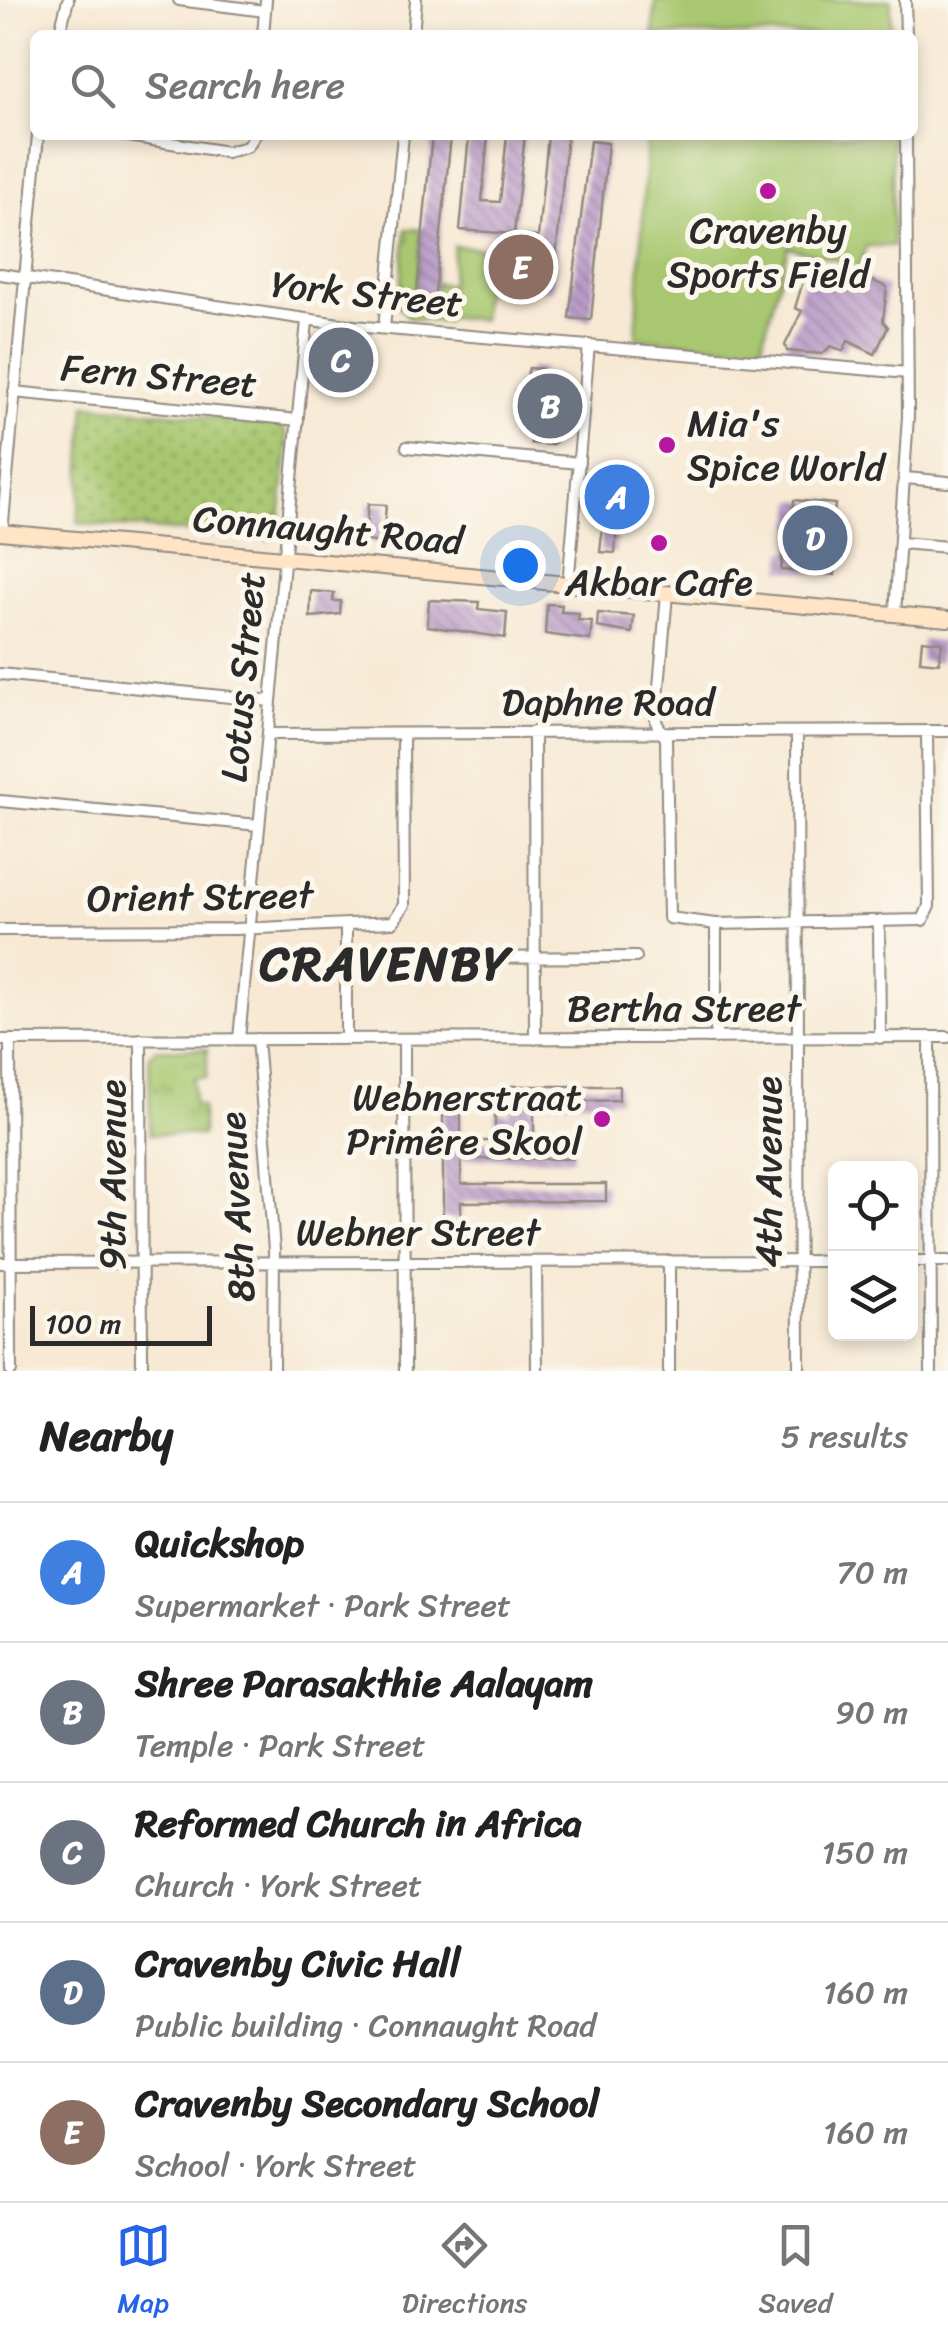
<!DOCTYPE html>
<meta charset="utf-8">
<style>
body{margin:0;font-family:Sriracha,sans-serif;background:#f6f6f6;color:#222}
.controls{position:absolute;right:30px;bottom:30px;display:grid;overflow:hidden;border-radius:15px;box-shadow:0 5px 15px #0003}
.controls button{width:90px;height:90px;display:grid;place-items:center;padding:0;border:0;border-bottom:2px solid #e0e0e0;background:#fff;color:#222;font:50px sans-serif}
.scale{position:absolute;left:30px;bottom:25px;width:182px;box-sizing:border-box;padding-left:10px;border:5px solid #2b2b2b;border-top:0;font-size:28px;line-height:35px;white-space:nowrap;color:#2b2b2b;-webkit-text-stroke:8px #fbf7ec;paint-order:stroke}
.you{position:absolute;left:520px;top:565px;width:35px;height:35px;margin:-25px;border:8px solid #fff;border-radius:50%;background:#1a73e8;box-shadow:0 0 0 15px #1a73e833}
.badge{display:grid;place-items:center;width:65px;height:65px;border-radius:50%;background:#2563eb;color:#fff;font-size:32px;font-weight:700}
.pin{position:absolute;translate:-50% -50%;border:5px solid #fff;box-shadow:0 2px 10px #0006}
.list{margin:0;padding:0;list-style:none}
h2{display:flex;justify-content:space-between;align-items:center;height:130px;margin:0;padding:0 40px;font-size:42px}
h2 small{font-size:32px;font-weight:400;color:#767676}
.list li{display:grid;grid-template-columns:65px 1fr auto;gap:30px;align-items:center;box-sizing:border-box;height:140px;padding:0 40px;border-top:2px solid #e0e0e0}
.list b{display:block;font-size:38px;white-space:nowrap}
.list p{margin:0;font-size:32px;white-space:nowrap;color:#767676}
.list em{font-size:32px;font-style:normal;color:#767676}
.icon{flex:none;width:55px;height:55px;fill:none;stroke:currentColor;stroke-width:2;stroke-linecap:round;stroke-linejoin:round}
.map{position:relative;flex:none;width:948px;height:1371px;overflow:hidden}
.search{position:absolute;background:#fff;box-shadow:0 5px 15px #0003;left:30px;right:30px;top:30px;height:110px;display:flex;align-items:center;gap:25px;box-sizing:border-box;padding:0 35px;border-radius:15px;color:#767676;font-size:38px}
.sheet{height:830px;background:#fff}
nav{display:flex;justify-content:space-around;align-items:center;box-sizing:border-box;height:140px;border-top:2px solid #e0e0e0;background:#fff;font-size:28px;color:#767676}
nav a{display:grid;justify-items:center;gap:5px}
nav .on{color:#2563eb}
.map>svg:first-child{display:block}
.grass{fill:url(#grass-dots);stroke:#6a794d;stroke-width:2.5}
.park{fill:url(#park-tufts);stroke:#6a794d;stroke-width:2.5}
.pitch{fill:#a8c76f;stroke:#6a794d;stroke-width:2.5}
.building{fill:url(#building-back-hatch)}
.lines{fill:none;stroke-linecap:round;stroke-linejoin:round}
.street-casing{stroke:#918a80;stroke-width:14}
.secondary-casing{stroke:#918a80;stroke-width:18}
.street{stroke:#fff;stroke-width:10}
.secondary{stroke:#ffe4c6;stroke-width:14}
.poi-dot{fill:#b5179e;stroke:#fbf7ec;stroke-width:4}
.labels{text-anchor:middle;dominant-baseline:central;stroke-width:10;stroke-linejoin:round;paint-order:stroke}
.poi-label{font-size:38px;fill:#2b2b2b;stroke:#fbf7ec}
.street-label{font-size:38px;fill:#2b2b2b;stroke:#fbf7ec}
.district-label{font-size:48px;font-weight:bold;letter-spacing:2.5px;fill:#2b2b2b;stroke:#fbf7ec}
</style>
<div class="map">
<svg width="948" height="1371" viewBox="0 0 948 1371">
<defs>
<pattern id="grass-dots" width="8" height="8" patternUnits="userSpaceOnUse" patternTransform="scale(2.5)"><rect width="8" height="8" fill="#a8c76f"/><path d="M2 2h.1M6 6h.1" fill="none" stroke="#89a25b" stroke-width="1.8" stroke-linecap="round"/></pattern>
<pattern id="park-tufts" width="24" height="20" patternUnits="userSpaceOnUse" patternTransform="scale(2.5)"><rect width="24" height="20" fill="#a8c76f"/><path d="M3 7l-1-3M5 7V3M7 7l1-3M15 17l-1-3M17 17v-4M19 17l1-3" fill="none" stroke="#89a25b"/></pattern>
<pattern id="building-back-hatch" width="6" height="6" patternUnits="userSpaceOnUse" patternTransform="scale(2.5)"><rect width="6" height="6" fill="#bb9cc9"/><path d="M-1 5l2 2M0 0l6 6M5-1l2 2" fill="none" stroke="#987fa3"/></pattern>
</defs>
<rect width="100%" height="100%" fill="#fbf7ec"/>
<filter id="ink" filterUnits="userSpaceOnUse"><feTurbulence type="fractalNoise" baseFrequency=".01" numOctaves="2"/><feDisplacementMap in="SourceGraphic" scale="20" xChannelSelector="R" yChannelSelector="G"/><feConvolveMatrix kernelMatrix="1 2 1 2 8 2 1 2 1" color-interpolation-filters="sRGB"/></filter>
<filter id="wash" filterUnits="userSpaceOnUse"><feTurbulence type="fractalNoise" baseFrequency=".0048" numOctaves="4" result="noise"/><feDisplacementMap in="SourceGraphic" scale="40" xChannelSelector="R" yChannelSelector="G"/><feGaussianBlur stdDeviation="2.25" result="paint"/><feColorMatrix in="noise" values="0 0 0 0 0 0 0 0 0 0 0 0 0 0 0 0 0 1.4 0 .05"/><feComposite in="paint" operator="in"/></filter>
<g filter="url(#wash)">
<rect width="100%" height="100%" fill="#f7e9d4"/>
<!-- grass -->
<path class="grass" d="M86 405 274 423 285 431 288 446 279 527 273 539 78 523Z"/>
<!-- park -->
<path class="park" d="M406 229 422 230 416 301 434 303 436 283 450 285 446 322 409 318 399 306Z
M156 1049H207V1077L193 1078 194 1105 202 1106V1135L150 1134 149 1055Z"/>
<!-- pitch -->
<path class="pitch" d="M655 0H891V35H653Z
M647 135H892L893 246H866L860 266 788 247 761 349 636 338Z
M454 246 488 249 481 320 447 317Z"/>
<g id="blocks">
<!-- building -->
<path class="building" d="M432 135H451L434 303 416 301Z
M469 135H488L482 201 500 202 507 135H525L514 234 460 230Z
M548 135H567L553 290 513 286 518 235 538 237Z
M590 141 608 143 591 320 569 318Z
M809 262 852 283 854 277 862 281 864 277 887 287 883 321 888 327 875 354 848 341 843 351 831 346 822 354 787 351 785 345 802 311 795 308Z
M328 348 355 350 352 387H346L345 391 325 385Z
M529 368 542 369 545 386 557 391 555 404 564 405 561 437 552 445 531 443 535 402 514 400 515 391 523 392Z
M596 480 641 483 639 516 618 514 615 553 600 552 604 513 593 512Z
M794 500 835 504 834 514 840 521 835 575 781 570 783 551H790Z
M368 504 386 505 384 529 388 530 383 543 365 541Z
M311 591 334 593 333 601H341L340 614 310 617Z
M429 600 479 602 478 609 507 612 505 638 427 626Z
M547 604 562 605 561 612 579 613 578 620 592 621 590 640 545 634Z
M598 613 634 616 632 633 597 627Z
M922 640 942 642 939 663 920 661Z
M511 1086H619V1100L534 1103V1141H573V1159H461V1184H606V1201L461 1202V1219H443V1106H461V1141H495V1113H511Z"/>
</g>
</g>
<g filter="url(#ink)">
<use href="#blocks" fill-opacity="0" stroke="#918a80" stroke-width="2.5"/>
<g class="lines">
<!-- street casing -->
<g class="street-casing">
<path id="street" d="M179 0 265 11
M905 0 906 35
M59 35 68 0
M263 35 266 0
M413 35 416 0
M122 135 227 152 247 147 255 135
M0 274 353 326 908 373
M384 328 403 135
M14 392 298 420
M407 447 579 463
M906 478 948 482
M2 533 38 135
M901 543 948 547
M568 585 589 345
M667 594 656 722 666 739 669 918 716 924 923 920 929 906 927 731
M895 614 908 416 906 135
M0 674 271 701
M534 732 535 1039
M797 732 799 1371
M268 734 948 731
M0 801 259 825
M879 922 880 1038
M716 924V1038
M346 925V1039
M0 930 235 929 393 922 404 905 403 734
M436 958 636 957
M930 1037 931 1371
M141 1039 142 1371
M239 1039 307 321
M257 1039 274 1250 273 1371
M404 1039 405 1371
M0 1040 948 1037
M10 1040 11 1371
M910 1261H948
M536 1262 537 1371
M0 1263 836 1261
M669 1371V1261"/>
</g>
<!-- secondary casing -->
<g class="secondary-casing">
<path id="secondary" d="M0 532 948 619"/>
</g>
<!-- street -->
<use href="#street" class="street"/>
<!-- secondary -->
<use href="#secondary" class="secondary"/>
</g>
</g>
<!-- markers -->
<g class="poi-dot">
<circle cx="768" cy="191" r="10"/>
<circle cx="667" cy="445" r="10"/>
<circle cx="659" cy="543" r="10"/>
<circle cx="602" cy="1119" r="10"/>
</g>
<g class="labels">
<!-- poi labels -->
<g class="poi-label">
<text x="768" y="230">Cravenby<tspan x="768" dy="44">Sports Field</tspan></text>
<text x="687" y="423" text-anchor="start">Mia's<tspan x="687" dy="44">Spice World</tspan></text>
<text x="659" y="582">Akbar Cafe</text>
<text x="582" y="1097" text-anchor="end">Webnerstraat<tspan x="582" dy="44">Primêre Skool</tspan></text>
</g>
<!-- street labels -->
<g class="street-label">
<text transform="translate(367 294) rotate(6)">York Street</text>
<text transform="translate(159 376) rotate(5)">Fern Street</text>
<text transform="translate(328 530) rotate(5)">Connaught Road</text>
<text transform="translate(243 677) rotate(-85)">Lotus Street</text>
<text x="608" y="702">Daphne Road</text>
<text transform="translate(200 897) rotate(-1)">Orient Street</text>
<text x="684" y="1008">Bertha Street</text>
<text transform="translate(768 1172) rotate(-90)">4th Avenue</text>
<text transform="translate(112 1175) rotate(-90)">9th Avenue</text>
<text transform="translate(237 1207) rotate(-93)">8th Avenue</text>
<text x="418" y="1232">Webner Street</text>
</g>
<!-- district labels -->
<g class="district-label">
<text x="386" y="963">CRAVENBY</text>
</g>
</g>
</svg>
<div class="controls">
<button><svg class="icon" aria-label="locate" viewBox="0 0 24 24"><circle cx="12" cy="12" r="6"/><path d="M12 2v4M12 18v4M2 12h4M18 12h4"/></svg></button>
<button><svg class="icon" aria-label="layers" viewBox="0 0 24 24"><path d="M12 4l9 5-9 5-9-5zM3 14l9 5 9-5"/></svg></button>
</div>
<div class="scale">100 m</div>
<div class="you"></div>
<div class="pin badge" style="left:617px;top:497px;background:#3f7fe0">A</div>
<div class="pin badge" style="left:550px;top:406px;background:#6b7280">B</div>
<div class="pin badge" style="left:341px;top:360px;background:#6b7280">C</div>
<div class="pin badge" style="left:815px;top:538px;background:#5c6f8a">D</div>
<div class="pin badge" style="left:521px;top:267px;background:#8d6e63">E</div>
<div class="search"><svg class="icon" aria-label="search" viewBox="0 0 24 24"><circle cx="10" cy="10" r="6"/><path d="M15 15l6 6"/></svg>Search here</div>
</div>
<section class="sheet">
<h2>Nearby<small>5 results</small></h2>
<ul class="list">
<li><span class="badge" style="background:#3f7fe0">A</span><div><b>Quickshop</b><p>Supermarket · Park Street</p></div><em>70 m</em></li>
<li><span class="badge" style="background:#6b7280">B</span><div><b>Shree Parasakthie Aalayam</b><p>Temple · Park Street</p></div><em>90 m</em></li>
<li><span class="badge" style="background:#6b7280">C</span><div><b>Reformed Church in Africa</b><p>Church · York Street</p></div><em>150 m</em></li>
<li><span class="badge" style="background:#5c6f8a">D</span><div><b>Cravenby Civic Hall</b><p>Public building · Connaught Road</p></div><em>160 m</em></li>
<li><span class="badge" style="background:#8d6e63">E</span><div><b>Cravenby Secondary School</b><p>School · York Street</p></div><em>160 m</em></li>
</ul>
</section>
<nav>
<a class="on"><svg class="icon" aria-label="map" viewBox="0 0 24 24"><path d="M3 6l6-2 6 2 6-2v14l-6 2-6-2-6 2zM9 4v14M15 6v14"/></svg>Map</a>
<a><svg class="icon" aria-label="directions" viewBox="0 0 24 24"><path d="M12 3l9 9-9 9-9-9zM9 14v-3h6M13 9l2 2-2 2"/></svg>Directions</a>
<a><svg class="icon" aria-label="saved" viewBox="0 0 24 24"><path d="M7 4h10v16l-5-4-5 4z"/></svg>Saved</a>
</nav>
